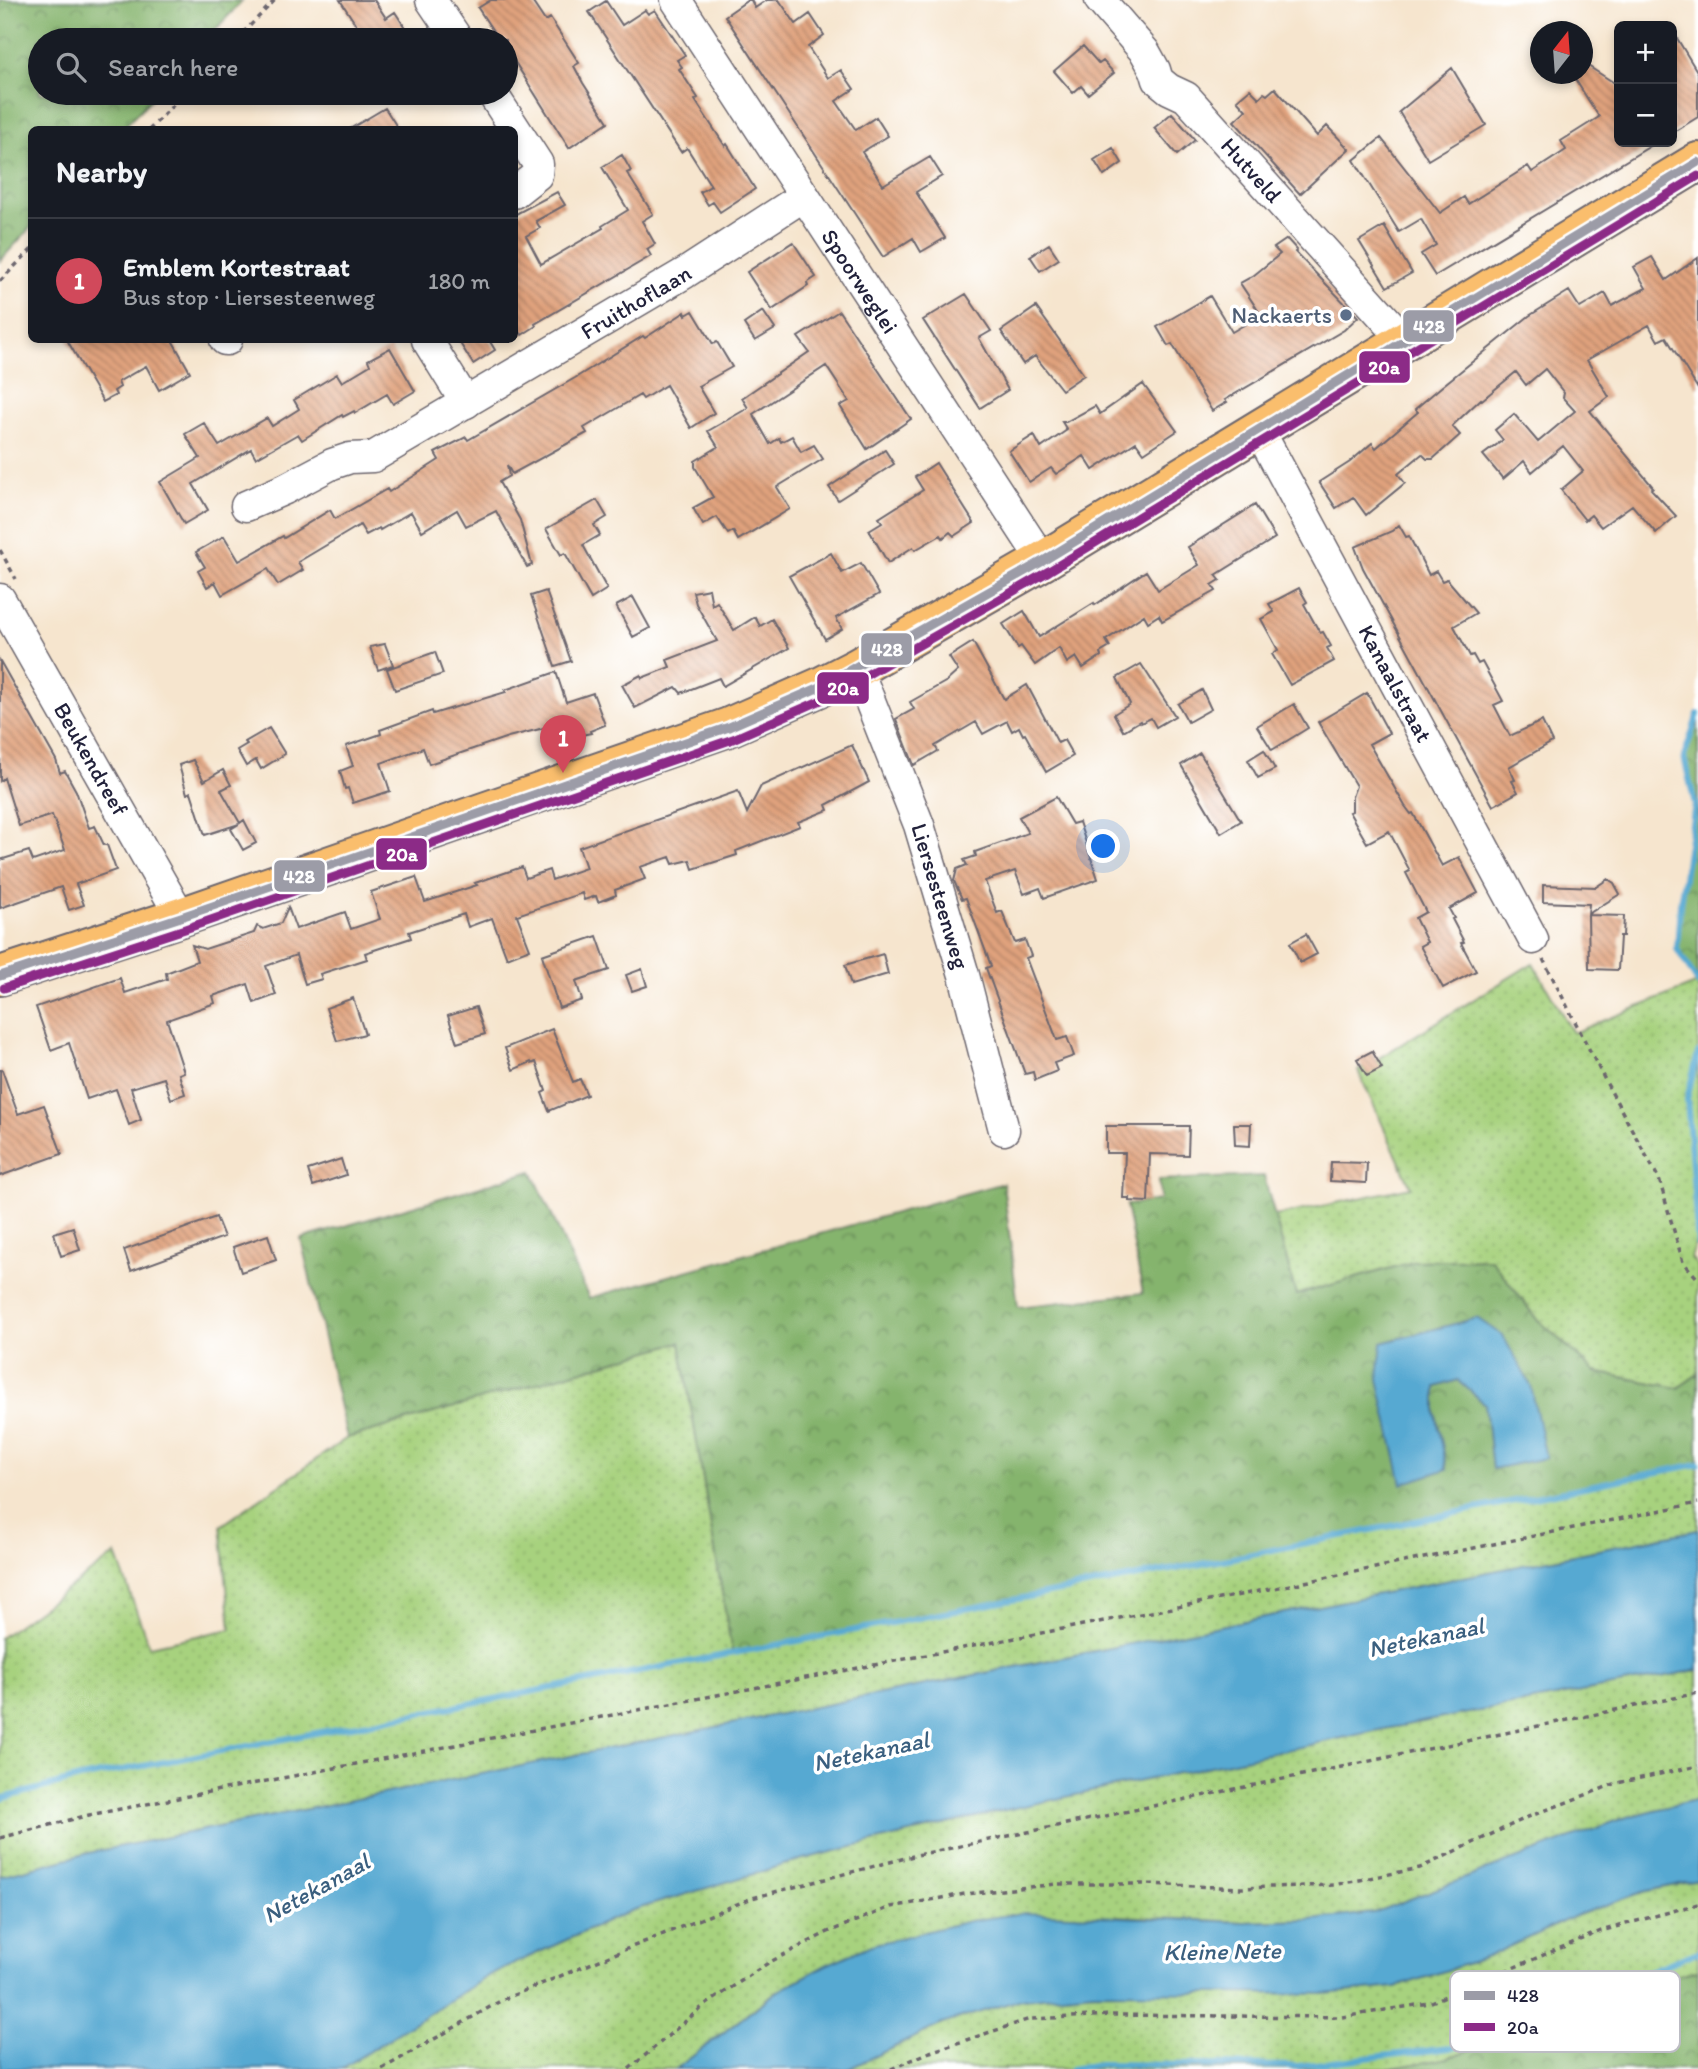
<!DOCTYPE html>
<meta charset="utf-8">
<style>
body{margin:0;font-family:Itim,sans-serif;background:#242831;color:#f1f3f6}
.controls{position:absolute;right:21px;top:21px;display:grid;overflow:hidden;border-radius:10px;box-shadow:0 4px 10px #0003}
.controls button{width:63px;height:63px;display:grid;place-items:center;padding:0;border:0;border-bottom:2px solid #363941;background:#171b24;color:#f1f3f6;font:35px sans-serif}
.compass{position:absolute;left:1530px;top:21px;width:63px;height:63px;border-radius:50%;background:#171b24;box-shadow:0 4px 10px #0003;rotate:17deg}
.you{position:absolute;left:1104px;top:847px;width:24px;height:24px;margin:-18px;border:5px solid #fff;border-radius:50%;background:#1a73e8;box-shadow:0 0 0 10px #1a73e833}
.badge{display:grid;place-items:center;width:46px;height:46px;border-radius:50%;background:#d1495b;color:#fff;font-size:23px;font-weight:700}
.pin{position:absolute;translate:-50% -58px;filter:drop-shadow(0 2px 4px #0008)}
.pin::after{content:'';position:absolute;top:37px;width:24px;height:21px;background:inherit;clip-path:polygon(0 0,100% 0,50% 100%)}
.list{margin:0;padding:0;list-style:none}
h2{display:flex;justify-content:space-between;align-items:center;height:91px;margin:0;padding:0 28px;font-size:30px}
h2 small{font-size:23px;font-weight:400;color:#9ea1a6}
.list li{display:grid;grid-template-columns:46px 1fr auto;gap:21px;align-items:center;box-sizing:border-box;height:126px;padding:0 28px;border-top:2px solid #363941}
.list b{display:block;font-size:26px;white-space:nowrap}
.list p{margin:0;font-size:23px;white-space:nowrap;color:#9ea1a6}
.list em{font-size:23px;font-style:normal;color:#9ea1a6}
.icon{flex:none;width:38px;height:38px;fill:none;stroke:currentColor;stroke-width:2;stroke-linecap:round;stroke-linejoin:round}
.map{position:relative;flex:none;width:1698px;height:2069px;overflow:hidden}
.search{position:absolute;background:#171b24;box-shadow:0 4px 10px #0003;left:28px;top:28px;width:490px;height:77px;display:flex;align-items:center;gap:18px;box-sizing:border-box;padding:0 24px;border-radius:38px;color:#9ea1a6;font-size:26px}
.panel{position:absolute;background:#171b24;box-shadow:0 4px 10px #0003;left:28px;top:126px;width:490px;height:217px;border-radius:10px}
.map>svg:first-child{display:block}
.grass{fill:url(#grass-dots);stroke:#647a5c;stroke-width:2}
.forest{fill:url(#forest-crowns);stroke:#546b54;stroke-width:2;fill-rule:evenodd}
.water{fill:#57a9d2;stroke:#3c6686;stroke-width:2}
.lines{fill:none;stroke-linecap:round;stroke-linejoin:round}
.stream{stroke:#57a9d2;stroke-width:6}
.building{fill:url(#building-back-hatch)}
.minor-casing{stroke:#6c666e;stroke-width:33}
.major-casing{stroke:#6c666e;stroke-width:42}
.path{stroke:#6c666e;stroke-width:3.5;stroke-dasharray:5 5;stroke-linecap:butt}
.minor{stroke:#fff;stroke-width:30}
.major{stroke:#fabe6d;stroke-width:38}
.bus-1-casing{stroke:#fff;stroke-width:14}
.bus-2-casing{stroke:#fff;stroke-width:14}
.bus-1{stroke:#9c9ca7;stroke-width:9}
.bus-2{stroke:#8c2b87;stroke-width:9}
.service-dot{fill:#5c6f8a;stroke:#fff;stroke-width:2.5}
.labels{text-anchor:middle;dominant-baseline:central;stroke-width:7;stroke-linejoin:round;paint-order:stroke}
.street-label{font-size:23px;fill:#22223b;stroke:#fff}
.service-label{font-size:23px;fill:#4e5e75;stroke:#fff;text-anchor:end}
.water-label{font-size:24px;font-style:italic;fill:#3a5f7f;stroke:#fff}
.key{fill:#fff;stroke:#bdbdc4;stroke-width:2}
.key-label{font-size:19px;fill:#22223b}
.line-badge{stroke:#fff;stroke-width:2.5}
.badge-label{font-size:19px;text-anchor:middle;font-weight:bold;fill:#fff}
</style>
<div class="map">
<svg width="1698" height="2069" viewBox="0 0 1698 2069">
<defs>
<pattern id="grass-dots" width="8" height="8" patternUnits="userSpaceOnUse" patternTransform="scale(1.75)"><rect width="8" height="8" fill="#a7d27e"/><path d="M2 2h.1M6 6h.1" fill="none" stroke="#8fb46e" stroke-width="1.8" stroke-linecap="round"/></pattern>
<pattern id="forest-crowns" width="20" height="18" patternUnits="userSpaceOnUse" patternTransform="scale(1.75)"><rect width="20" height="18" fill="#85b46d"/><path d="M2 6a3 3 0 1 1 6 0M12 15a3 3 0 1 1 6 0" fill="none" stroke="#6c925b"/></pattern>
<pattern id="building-back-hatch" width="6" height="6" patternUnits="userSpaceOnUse" patternTransform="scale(1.75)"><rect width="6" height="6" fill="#e0a27d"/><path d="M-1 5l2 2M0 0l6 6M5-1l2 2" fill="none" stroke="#b58468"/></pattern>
</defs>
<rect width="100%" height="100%" fill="#fff"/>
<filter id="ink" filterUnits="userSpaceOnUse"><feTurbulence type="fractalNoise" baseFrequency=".0143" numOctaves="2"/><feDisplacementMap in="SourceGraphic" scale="14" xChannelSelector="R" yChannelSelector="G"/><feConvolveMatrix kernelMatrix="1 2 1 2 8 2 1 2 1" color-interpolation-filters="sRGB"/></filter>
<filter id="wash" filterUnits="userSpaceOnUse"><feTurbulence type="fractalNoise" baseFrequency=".00686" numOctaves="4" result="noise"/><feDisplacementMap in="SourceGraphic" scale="28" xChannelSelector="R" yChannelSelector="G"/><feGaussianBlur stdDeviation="1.57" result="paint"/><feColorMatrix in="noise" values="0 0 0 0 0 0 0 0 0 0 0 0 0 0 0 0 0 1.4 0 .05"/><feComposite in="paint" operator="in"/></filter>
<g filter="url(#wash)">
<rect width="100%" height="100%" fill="#f6e5ce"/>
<!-- grass -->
<path class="grass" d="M1533 963 1573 1033 1698 983V1234L1691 1258 1698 1266V1374L1678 1388 1595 1372 1535 1317 1491 1259 1416 1261 1296 1295 1275 1216 1411 1187 1358 1071Z
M680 1342 732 1652 1227 1559 1698 1464V1530L93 1852 0 1876V1638L116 1554 149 1646 231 1629 221 1526 347 1438Z
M1698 1670V1799L1624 1818 1373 1913 1311 1920 1244 1922 1119 1916 777 1991 676 2069H341L491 1974 630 1911 803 1859 996 1812 1379 1730Z
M1698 1880V1970L1624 1989 1448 2058 1387 2069H848L942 2024 1022 1999 1094 1992 1396 1987 1487 1957 1577 1915 1643 1892Z"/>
<!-- forest -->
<path class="forest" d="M0 0 242 1 206 40H40V93H157L122 129 32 130 31 227 0 261Z
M1698 714V983L1677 949 1680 905 1695 804 1684 757Z
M532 1171 589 1298 1003 1183 1018 1307 1143 1293 1126 1205 1160 1200 1159 1180 1264 1176 1296 1295 1416 1261 1491 1259 1535 1317 1595 1372 1678 1388 1698 1374V1464L1356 1533 732 1652 680 1342 347 1438 301 1239ZM1477 1318 1492 1468 1485 1404 1458 1380 1436 1387V1414L1447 1469 1382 1343Z
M1698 1970V2069H1387L1448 2058 1624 1989Z"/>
<!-- water -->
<path class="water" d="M1477 1318 1503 1336 1531 1386 1546 1458 1492 1469 1485 1404 1458 1380 1436 1387V1414L1447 1469 1402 1484 1378 1379 1382 1343Z
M1698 1530V1670L1379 1730 996 1812 803 1859 630 1911 491 1974 341 2069H0V1876L93 1852Z
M1698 1799V1880L1643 1892 1577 1915 1487 1957 1396 1987 1324 1994 1094 1992 1022 1999 942 2024 848 2069H676L778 1991 826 1965 871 1945 969 1921 1022 1913 1244 1922 1311 1920 1373 1913 1624 1818Z"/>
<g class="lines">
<!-- stream -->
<path class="stream" d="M1698 714 1684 757 1695 804 1680 905 1677 949 1698 983
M1698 1053 1687 1099 1698 1244
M0 1799 80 1778 1227 1559 1698 1464
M1071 2069 1099 2064 1298 2066 1450 2048 1698 1952"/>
</g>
<g id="blocks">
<!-- building -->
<path class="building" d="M340 0H374L386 18 395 12 413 40H366Z
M491 0H531L545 21 550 18 579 63 574 66 583 83 608 122 569 148 506 48V40H500L495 34 478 8Z
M748 0H751L755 8 767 0H779L796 24 810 14 824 35 808 47 828 78 841 70 854 89 836 101 856 130 876 117 888 136 862 152 883 185 930 157 942 176 916 192 945 238 921 252 913 238 883 257 725 16Z
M606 1 622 25 645 10 648 14 655 10 685 55 677 60 682 67 679 69 698 98 695 100 725 146 727 144 755 189 720 212 713 202 708 205 700 192 711 186 687 148 681 152 589 12Z
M1672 30 1698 73V117L1672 133Z
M1083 46 1099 64 1103 61 1114 73 1088 94 1081 86 1073 93 1054 71Z
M1588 66 1619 86V142H1657L1435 276 1421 254 1436 245 1421 219 1399 232 1354 160 1381 138 1440 213 1464 197 1468 204 1528 166 1532 172 1566 150 1561 141 1599 117 1575 79Z
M1452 68 1486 125 1428 160 1399 112Z
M1275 88 1317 136 1327 126 1349 149 1300 194 1234 121 1246 110 1237 100 1250 89 1259 98 1264 93 1267 95Z
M385 108 399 130H348Z
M1172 113 1195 140 1177 155 1154 128Z
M1113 148 1122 163 1104 176 1094 160Z
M622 155 631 171 627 173 653 214 642 221 655 244 647 249 651 256 535 324 536 326 522 335 514 323V212L516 214 557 192 565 205 536 221 540 228 526 236 541 264 603 228 602 226 628 210 602 167Z
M1384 226 1412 273 1387 287 1359 241Z
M1287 239 1297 250 1295 252 1358 317 1344 330 1225 400 1227 402 1212 411 1172 344 1168 346 1157 327 1210 296 1232 332 1261 315 1240 283 1253 276 1280 254 1274 248Z
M793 242 816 277 807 283 808 286 772 310 747 272Z
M1049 244 1059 259 1040 271 1030 256Z
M1652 257 1666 280 1698 258V389L1666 337 1658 341 1649 325 1587 360 1609 397 1590 411 1653 487 1651 489 1676 516 1656 533 1632 505 1601 527 1591 515 1585 520 1561 490 1583 471 1563 446 1532 472 1524 461 1503 479 1483 455 1503 440 1495 430 1514 414 1538 442 1575 411 1563 398 1564 393 1545 369 1526 385 1516 372 1482 400 1481 399 1452 426 1460 435 1433 459H1427L1422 454 1398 474 1405 483 1366 515 1353 497 1336 508 1319 482 1350 462 1372 443 1376 448 1418 412 1415 409 1441 387 1529 316 1569 291 1580 308 1605 293 1612 306 1646 288 1634 267Z
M966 294 991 331 979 338 1008 390 980 408 923 320Z
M1036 307 1084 375 1062 390 1035 356 1023 364 1001 331Z
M693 311 713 344 717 342 732 367 698 386 714 413 691 428 666 385 643 399 640 395 584 428 587 433 512 474 507 465 509 476 499 482 520 520 532 565 527 567 496 511 466 526 457 510 422 531 411 512 380 530 379 528 366 535 360 525 298 562 303 570 278 585 268 569 222 595 215 582 207 587 198 571 205 567 196 552 224 536 239 561 283 536 284 538 330 510 335 519 387 489 389 492 439 460 435 453 466 437 468 440 575 378 643 336 645 338 685 312 686 315Z
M763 311 775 329 755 341 744 324Z
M839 311 911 419 867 449 840 406 849 401 826 366 753 414 770 444 779 438 781 442 792 436 801 452 814 445 823 459 777 487 790 509 738 540 733 531 728 534 717 517 703 525 693 508 713 497 695 467V461L718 447 708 431 748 408 742 398 809 352 798 337Z
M67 340H172L190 372 159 390 146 366 118 382 120 387 114 391 116 395 103 402Z
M458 340H489L495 350 473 364Z
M390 348 415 391 393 404 387 394 355 413 354 411 343 417 342 415 302 440 298 434 256 458 251 449 193 484 208 510 184 524 160 482 200 458 185 434 204 423 219 446 267 418 272 426 299 409 294 400 337 374 342 382 370 365 368 360Z
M1143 384 1177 431 1144 453 1136 442 1093 470 1084 456 1056 474 1051 468 1029 482 1009 451 1034 435 1041 448 1067 430 1062 422H1066L1095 406 1100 414Z
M885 450 894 464 838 500 829 487Z
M936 463 974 523 954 536 950 532 943 538 941 535 915 550 913 547 888 563 869 530 882 522 879 518 923 490 915 477Z
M597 500 607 517 594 525 600 535 583 545 607 589 591 599 565 553 561 555 546 529Z
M1255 505 1275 538 1216 575 1220 580 1212 585 1216 591 1162 621 1159 615 1148 622 1144 615 1106 640 1110 647 1100 653 1101 656 1083 668 1076 657 1067 663 1059 648 1035 665 1021 646 1018 648 1003 624 1024 611 1039 637 1094 603 1095 605 1146 571 1158 590 1199 565 1188 547Z
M1399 525 1406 537 1409 536 1429 575 1436 571 1442 581 1447 579 1476 613 1454 626 1470 656 1473 655 1478 664 1482 662 1503 701 1494 705 1510 736 1542 721 1552 742 1509 767 1515 780 1512 781 1518 792 1493 806 1363 568 1355 547 1392 531Z
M831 553 842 573 861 563 879 594 836 618 842 629 825 639 789 576Z
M1299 588 1307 602 1304 604 1320 633 1323 632 1331 646 1327 648 1334 661 1290 685 1272 654 1278 650 1261 619 1274 612 1269 604Z
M709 589 712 605 717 602 734 630 755 617 760 626 772 619 789 648 723 686 719 678 681 693 676 687 635 708 622 685 641 675 642 678 670 667 667 660 717 641 696 604 693 592Z
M546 591 571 661 555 666 531 596Z
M633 597 650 628 633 637 616 606Z
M973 642 1004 699 1027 685 1058 743 1064 740 1073 756 1046 772 1025 734 1023 735 1019 727 1012 731 1007 721 983 734 976 722 935 746 938 751 914 765 896 719 914 709 910 702 947 681 958 671 949 657Z
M385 644 393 665 378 670 370 647Z
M435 652 443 674 395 690 387 669Z
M0 661 56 760 60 773 65 771 76 791 89 828 95 826 104 845H107L116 870 76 884 84 905 69 910 61 887 0 908V860L29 851 33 861 65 850 52 815 19 826 4 778 0 781Z
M1141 664 1175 716 1156 727 1151 718 1141 723 1140 721 1123 731 1114 714 1130 704 1117 678Z
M556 672 566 702 593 693 605 725 590 731 591 733 563 739 546 735 544 728 508 737 429 764 423 748 381 763 390 791 353 803 348 788 345 789 340 771 353 766 346 746 381 734 380 730 432 711 433 714 506 692 505 690Z
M1202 690 1211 709 1188 722 1178 704Z
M1367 693 1389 733 1369 744 1405 806 1411 814 1413 813 1442 866 1459 857 1478 893 1449 909 1454 918 1452 919 1464 942 1461 943 1476 971 1443 988 1420 946 1427 942 1415 918 1426 912 1406 873 1410 871 1389 831 1367 843 1349 812 1352 811V797L1356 786 1318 722Z
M1294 704 1308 728 1272 750 1257 726Z
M269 728 285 754 261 769 256 760 246 766 237 750 247 744 245 742Z
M852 745 869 782 826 805 828 810 798 822 800 826 736 851 737 855 693 869 690 860 673 864 670 857 640 867 645 879 615 890 616 895 598 902 596 896 584 900 582 893 517 915 530 949 507 958 492 918 468 927 464 914 409 932 411 938 365 953 367 959 320 974 322 979 305 984 296 955 266 966 276 995 254 1003 248 984 213 996 215 1003 167 1020 184 1072 179 1074 185 1094 171 1099 164 1078 131 1088 141 1120 129 1125 116 1089 87 1099 69 1043 51 1050 36 1007 120 978 125 993 167 979 166 973 197 961 192 945 205 949 254 933 257 926 263 929 281 923 288 907 296 929 345 912 351 929 380 919 371 892 416 877 425 902 477 885 475 883 522 867 526 878 549 870 552 880 586 868 579 847 738 791 747 813 761 786Z
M1264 750 1275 769 1258 778 1248 760Z
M1200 753 1241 821 1221 833 1181 765Z
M193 760 204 781 223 770 231 785 221 790 240 823 244 820 256 843 243 850 231 829 239 824 205 835 191 792 187 794 179 765Z
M1056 797 1072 824 1079 822 1098 879 1044 898 1040 888 1024 894 1015 871 985 881 997 913 1002 911 1015 943 1025 940 1031 956 1026 958 1057 1040 1067 1037 1074 1056 1054 1063 1057 1071 1035 1080 1033 1072 1025 1074 986 968 991 966 966 898 962 899 954 881 957 869 967 865 964 860 976 856 975 852 1028 833 1019 817Z
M1608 879 1614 883 1620 894 1588 914 1589 904 1543 902V885L1596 887Z
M1588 915 1624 916 1623 936H1620L1618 970 1589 969Z
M1306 934 1317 954 1300 963 1290 943Z
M597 936 609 970 576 981 582 1000 559 1008 542 955Z
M883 954 888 974 851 985 845 965Z
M642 969 647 986 632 991 626 975Z
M353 998 365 1034 337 1041 326 1008Z
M476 1007 485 1034 457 1043 448 1016Z
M552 1029 573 1082 580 1079 587 1095 549 1111 542 1093 546 1091 536 1062 532 1064 531 1062 513 1070 505 1048Z
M1372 1051 1382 1068 1367 1076 1357 1059Z
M0 1070H2L18 1114 44 1105 62 1154 0 1176Z
M1234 1124H1251L1250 1146 1235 1145Z
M1106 1126H1189L1188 1155 1150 1154 1148 1202 1129 1201V1198H1123L1125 1153H1106Z
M341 1159 346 1175 313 1186 308 1170Z
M1331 1162 1367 1163 1366 1183 1330 1181Z
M216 1217 224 1237 131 1271 124 1250Z
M73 1227 80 1250 61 1256 54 1233Z
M268 1235 276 1260 241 1272 233 1247Z"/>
</g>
</g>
<g filter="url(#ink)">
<use href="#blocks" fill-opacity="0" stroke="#6c666e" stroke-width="2"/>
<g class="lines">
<!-- minor casing -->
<g class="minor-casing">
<g id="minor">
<path d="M431 0 458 40"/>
<path id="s1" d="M676 0 1043 561"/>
<path id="s2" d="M1100 0 1145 52 1155 70 1158 80 1169 89 1186 97 1405 341"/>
<path d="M492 93 538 164 537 175 514 193"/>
<path d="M225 340H227"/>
<path d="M427 340 466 403"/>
<path id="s3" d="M1258 428 1533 939"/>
<path id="s4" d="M246 506 285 489 332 464 350 458 373 457 685 273 804 196"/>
<path id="s5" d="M0 599 181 917"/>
<path id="s6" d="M857 668 919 825 964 975 1004 1130"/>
</g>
</g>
<!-- major casing -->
<g class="major-casing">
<path id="major" d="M0 976 181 917 729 727 820 687 857 668 1043 561 1698 162"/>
</g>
<!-- path -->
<path class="path" d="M236 40 275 0
M149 130 185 93
M0 281 32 249
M0 550 16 579
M1543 959 1607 1084 1659 1179 1683 1262 1698 1279
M0 1838 89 1815 1235 1596 1698 1503
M382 2069 504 1999 752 1898 917 1855 1698 1693
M629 2069 701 2008 768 1963 828 1932 891 1907 965 1894 1057 1884H1146L1241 1888 1334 1885 1420 1868 1528 1817 1617 1783 1698 1766
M891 2069 930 2052 1030 2019 1114 2015 1342 2017 1429 2003 1601 1931 1698 1904"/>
<!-- minor -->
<use href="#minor" class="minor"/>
<!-- major -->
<use href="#major" class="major"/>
<!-- bus-1 casing -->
<g class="bus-1-casing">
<path id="bus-1" d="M0 976 181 917 729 727 820 687 1043 561 1698 162"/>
</g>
<!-- bus-2 casing -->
<g class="bus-2-casing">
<path id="bus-2" d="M4 988 185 929 733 739 826 698 1049 571 1698 176"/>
</g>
<!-- bus-1 -->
<use href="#bus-1" class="bus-1"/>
<!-- bus-2 -->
<use href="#bus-2" class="bus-2"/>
</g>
</g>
<!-- markers -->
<circle class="service-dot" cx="1346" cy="315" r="7"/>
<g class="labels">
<!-- street labels -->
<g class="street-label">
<text stroke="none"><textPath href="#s2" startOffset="231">Hutveld</textPath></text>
<text stroke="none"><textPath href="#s1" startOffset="336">Spoorweglei</textPath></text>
<text stroke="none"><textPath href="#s4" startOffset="443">Fruithoflaan</textPath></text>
<text stroke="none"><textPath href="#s3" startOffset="290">Kanaalstraat</textPath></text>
<text stroke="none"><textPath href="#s5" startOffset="184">Beukendreef</textPath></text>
<text stroke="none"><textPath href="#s6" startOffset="243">Liersesteenweg</textPath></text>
</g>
<!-- service labels -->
<g class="service-label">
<text x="1332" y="315">Nackaerts</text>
</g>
<!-- water labels -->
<g class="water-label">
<text transform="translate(1426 1637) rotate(-12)">Netekanaal</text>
<text transform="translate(871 1751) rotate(-12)">Netekanaal</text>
<text transform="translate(316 1888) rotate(-29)">Netekanaal</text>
<text transform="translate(1222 1951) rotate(-1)">Kleine Nete</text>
</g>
</g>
<!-- legend -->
<rect x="1450" y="1971" width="230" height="81" rx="10" class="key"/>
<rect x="1464" y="1991" width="31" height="9" fill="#9c9ca7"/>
<rect x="1464" y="2023" width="31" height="8" fill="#8c2b87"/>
<g class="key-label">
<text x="1507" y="2002">428</text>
<text x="1507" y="2034">20a</text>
</g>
<g class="line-badge">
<rect x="1402" y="309" width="53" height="34" rx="7" fill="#9c9ca7"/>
<rect x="1358" y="350" width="53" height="34" rx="7" fill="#8c2b87"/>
<rect x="860" y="632" width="53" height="34" rx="7" fill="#9c9ca7"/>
<rect x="816" y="671" width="54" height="34" rx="7" fill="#8c2b87"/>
<rect x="375" y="837" width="53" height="34" rx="7" fill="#8c2b87"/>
<rect x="273" y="859" width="53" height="34" rx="7" fill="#9c9ca7"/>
</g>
<g class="badge-label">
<text x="1429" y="333">428</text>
<text x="1384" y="374">20a</text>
<text x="887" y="656">428</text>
<text x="843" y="695">20a</text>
<text x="402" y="861">20a</text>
<text x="299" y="883">428</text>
</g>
</svg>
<div class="controls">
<button>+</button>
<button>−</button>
</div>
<svg class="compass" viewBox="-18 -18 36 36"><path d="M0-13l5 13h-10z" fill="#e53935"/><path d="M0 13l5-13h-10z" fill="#9ea1a6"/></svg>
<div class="you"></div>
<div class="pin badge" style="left:563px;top:773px">1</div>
<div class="search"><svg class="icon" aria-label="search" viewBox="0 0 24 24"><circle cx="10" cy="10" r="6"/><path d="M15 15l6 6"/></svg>Search here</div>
<section class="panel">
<h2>Nearby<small></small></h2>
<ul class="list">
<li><span class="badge">1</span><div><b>Emblem Kortestraat</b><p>Bus stop · Liersesteenweg</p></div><em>180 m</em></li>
</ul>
</section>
</div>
